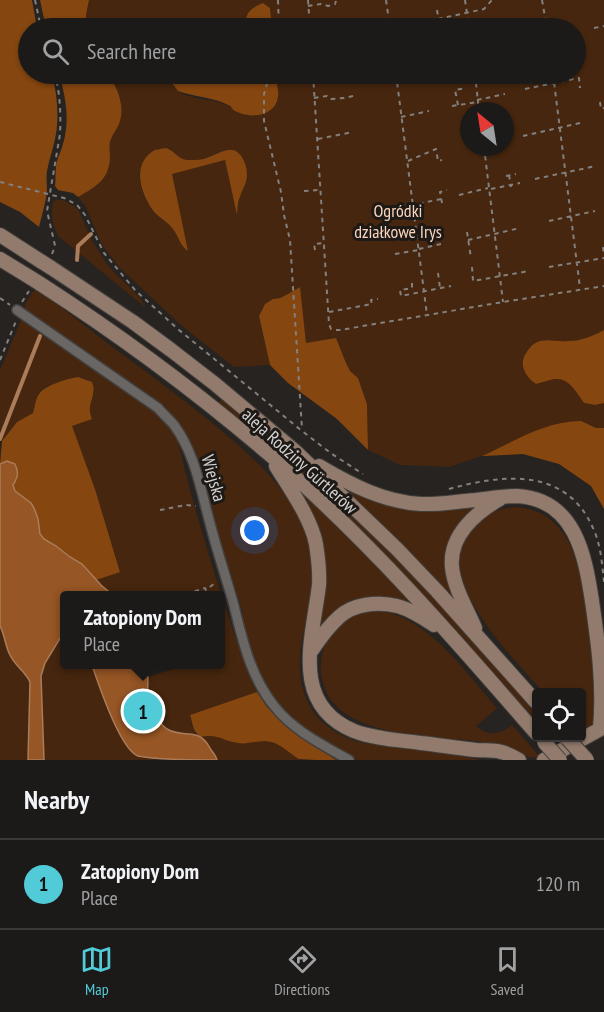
<!DOCTYPE html>
<meta charset="utf-8">
<style>
body{margin:0;font-family:"PT Sans Narrow",sans-serif;background:#292726;color:#f1f3f6}
.controls{position:absolute;right:18px;bottom:18px;display:grid;overflow:hidden;border-radius:6px;box-shadow:0 2px 4px #0004}
.controls button{width:54px;height:54px;display:grid;place-items:center;padding:0;border:0;border-bottom:2px solid #3a3838;background:#1c1a19;color:#f1f3f6;font:30px sans-serif}
.compass{position:absolute;left:460px;top:102px;width:54px;height:54px;border-radius:50%;background:#1c1a19;box-shadow:0 2px 4px #0004;rotate:330deg}
.you{position:absolute;left:255px;top:531px;width:21px;height:21px;margin:-15px;border:4px solid #fff;border-radius:50%;background:#1a73e8;box-shadow:0 0 0 9px #1a73e833}
.badge{display:grid;place-items:center;width:39px;height:39px;border-radius:50%;background:#52cbd8;color:#111;font-size:20px;font-weight:700}
.pin{position:absolute;translate:-50% -50%;border:3px solid #fff;box-shadow:0 2px 6px #0006}
.popup{position:absolute;left:60px;top:591px;width:165px;height:78px;box-sizing:border-box;display:grid;place-content:center;border-radius:6px;background:#1c1a19;filter:drop-shadow(0 2px 4px #0005);font-size:20px;white-space:nowrap;color:#a0a1a2}
.popup b{font-size:22px;color:#f1f3f6}
.popup::after{content:'';position:absolute;left:50%;top:100%;margin-left:-12px;border:12px solid transparent;border-top-color:#1c1a19}
.list{margin:0;padding:0;list-style:none}
h2{display:flex;justify-content:space-between;align-items:center;height:78px;margin:0;padding:0 24px;font-size:26px}
h2 small{font-size:20px;font-weight:400;color:#a0a1a2}
.list li{display:grid;grid-template-columns:39px 1fr auto;gap:18px;align-items:center;box-sizing:border-box;height:90px;padding:0 24px;border-top:2px solid #3a3838}
.list b{display:block;font-size:22px;white-space:nowrap}
.list p{margin:0;font-size:20px;white-space:nowrap;color:#a0a1a2}
.list em{font-size:20px;font-style:normal;color:#a0a1a2}
.icon{flex:none;width:33px;height:33px;fill:none;stroke:currentColor;stroke-width:2;stroke-linecap:round;stroke-linejoin:round}
.map{position:relative;flex:none;width:604px;height:760px;overflow:hidden}
.search{position:absolute;background:#1c1a19;box-shadow:0 2px 4px #0004;left:18px;right:18px;top:18px;height:66px;display:flex;align-items:center;gap:15px;box-sizing:border-box;padding:0 21px;border-radius:33px;color:#a0a1a2;font-size:22px}
.sheet{height:168px;background:#1c1a19}
nav{display:flex;justify-content:space-around;align-items:center;box-sizing:border-box;height:84px;border-top:2px solid #3a3838;background:#1c1a19;font-size:16px;color:#a0a1a2}
nav a{display:grid;justify-items:center;gap:3px}
nav .on{color:#52cbd8}
.map>svg:first-child{display:block}
.green{fill:#46260e;fill-rule:evenodd}
.forest{fill:#854610}
.water{fill:#975625;stroke:#aa7c59;stroke-width:1.5}
.lines{fill:none;stroke-linecap:round;stroke-linejoin:round}
.stream{stroke:#aa7c59;stroke-width:4}
.street-casing{stroke:#42403e;stroke-width:12}
.secondary-casing{stroke:#42403e;stroke-width:16}
.path{stroke:#83807e;stroke-width:2;stroke-dasharray:4.5 4.5;stroke-linecap:butt}
.street{stroke:#6a6664;stroke-width:9}
.secondary{stroke:#927b6c;stroke-width:14}
.secondary-bridge-casing{stroke:#42403e;stroke-width:16;stroke-linecap:butt}
.secondary-bridge{stroke:#927b6c;stroke-width:14}
.labels{text-anchor:middle;dominant-baseline:central;stroke-width:6;stroke-linejoin:round;paint-order:stroke}
.park-label{font-size:18px;fill:#fbd5bc;stroke:#1c1917}
.street-label{font-size:18px;fill:#d5d3d1;stroke:#1c1917}
</style>
<div class="map">
<svg width="604" height="760" viewBox="0 0 604 760">
<rect width="100%" height="100%" fill="#262321"/>
<!-- green -->
<path class="green" d="M89 0H604V330C593 336 581 341 569 341 559 342 550 339 540 341 533 343 530 347 526 352 518 365 526 376 536 384 541 383 546 381 550 380 568 375 575 391 584 403L595 405 604 403V509L591 486 559 464 523 454 482 456 449 467 400 465 368 450 367 404 358 378 350 371 346 363 336 338 306 344 299 287C294 291 288 295 281 297 268 301 265 302 259 316L270 365 234 367 183 327 120 268 102 245 85 205 78 197C96 187 110 179 110 156 110 151 109 147 110 142 112 134 118 129 120 121 125 105 117 87 108 74H169C171 79 172 86 177 90 185 98 207 99 218 102 227 104 232 109 239 112 254 117 275 116 278 97 279 90 276 81 275 74H576V28H272L270 8 263 3C248 9 246 13 245 28H86V15ZM469 111H505V147H469ZM166 148C173 150 175 156 181 159 189 162 202 160 209 157 224 151 235 142 244 163 246 167 248 172 247 176 247 183 243 188 241 194 238 200 238 206 237 212L225 160 171 174 188 251C179 246 179 236 173 228 168 222 160 219 155 213 141 197 130 166 153 151 156 149 162 149 166 148Z
M57 200H63L78 209 91 239 109 267 140 298 146 308 58 236C53 225 50 214 53 202Z
M36 288C67 311 96 335 126 357 157 379 186 402 216 426 246 452 277 477 296 512 308 534 315 560 312 586 311 601 307 615 304 630 293 677 302 720 350 739 363 744 377 745 390 746 420 750 451 752 480 760H357L317 737 292 718 276 701 265 684 250 653 241 619 243 616 242 610 231 574 226 566 197 458 189 441 179 446C191 497 206 547 222 597 233 629 242 661 257 692L190 715 192 726 197 734C174 731 169 735 154 714L139 720 133 709 147 694 148 677 186 665 221 664V596L113 595 96 580 120 571 95 489 71 426 90 415 89 411 94 391 86 379 73 378 45 387 39 392 33 413 17 422 2 441H0V370L25 311V304L33 291 34 292Z
M223 399C291 454 354 514 415 576 457 620 497 667 536 714V725L217 403Z
M349 490C368 499 387 507 408 509L475 506 461 520 453 534 454 598 452 597 396 538 348 492Z
M300 493H302C341 529 379 567 415 606 371 597 355 589 321 625L318 624 321 610Z
M517 507C573 512 581 571 587 616 590 636 595 656 596 675 596 692 594 709 594 726L582 735V717L583 711 582 692H543C514 658 427 575 472 527 485 514 499 508 517 507Z
M373 610C425 613 465 671 497 708L476 726C488 737 500 735 512 725L540 757C521 760 506 746 488 743 442 734 339 742 323 683 320 671 320 659 324 647 332 625 351 614 373 610Z
M0 626C6 635 6 645 10 655 14 666 25 671 30 682L28 760H0Z
M65 630V664L92 665C99 686 118 741 135 754 141 758 150 758 157 760H44L41 676 45 663Z
M212 735 236 743 254 741 271 742 282 746 301 760H217L208 744 201 737Z"/>
<!-- forest -->
<path class="forest" d="M0 0H32L37 28H28V74H52C57 93 59 115 56 134 54 147 49 159 47 171 46 178 47 183 47 190 46 202 42 215 39 227L20 212 0 202Z
M40 0H89L86 15V28H46Z
M263 3 270 8 272 28H245C246 13 248 9 263 3Z
M59 74H108C117 87 125 105 120 121 118 129 112 134 110 142 109 147 110 151 110 156 110 179 96 187 78 197L73 193 58 190 55 186C56 177 55 176 56 167 56 160 61 152 63 144 70 120 66 98 59 74Z
M169 74H275C276 81 279 89 278 97 275 117 250 119 235 111 230 108 233 107 228 105 213 97 194 97 178 91L171 82Z
M166 148C177 152 177 160 190 160 196 160 203 160 209 157 223 152 235 142 244 161 246 166 247 170 247 175 247 184 242 189 240 197 237 203 238 209 237 215L225 160 172 174 188 251C180 246 179 237 173 229 168 222 161 219 155 213 142 197 130 166 153 151 156 149 162 149 166 148Z
M300 287 306 343 336 338 346 363 350 371 358 378 367 404 368 450 337 419 288 383 270 365 259 316 265 304 273 299 280 298 288 294Z
M604 330V403L595 405 584 403C575 391 568 375 550 380 546 381 541 383 536 384 526 377 518 365 526 353 530 347 533 343 540 341 550 339 559 342 568 341 581 341 593 336 604 330Z
M78 377 92 382C98 396 85 404 92 419L72 426 95 489 120 572 96 580 82 564 70 557 56 546 44 539 40 534 38 519 31 503 15 491 13 485 17 479 1 463 0 464 2 441 17 422 33 413C35 407 35 400 39 394 43 386 69 378 78 377Z
M581 421 596 428H604V509L591 486 559 464 523 454 482 456C513 442 545 421 581 421Z
M257 692 267 707 296 732 336 760C327 760 306 760 299 759 289 753 282 745 271 742 260 739 248 745 238 743 223 741 218 733 201 737 192 731 193 724 190 715Z"/>
<!-- water -->
<path class="water" d="M7 461 15 464C19 473 18 477 13 485L15 491 31 503 34 508 38 519 40 534 44 539 56 546 70 557 82 564 102 586 113 595 65 596V630L45 663 41 676 44 760H28L30 682C25 671 15 666 10 655 5 646 5 635 0 626V464Z
M92 665H144C151 677 146 688 148 702L134 709 139 720 154 714C158 720 161 725 167 729 184 739 198 726 210 748 212 752 216 755 217 760 196 760 157 760 138 756 120 749 98 683 92 665Z"/>
<g class="lines">
<!-- stream -->
<path class="stream" d="M77 260 78 246 91 234
M0 439 40 336"/>
<!-- street casing -->
<g class="street-casing">
<path id="street" d="M17 310 158 408C163 414 169 419 174 425 196 455 201 492 211 527 218 554 227 580 234 606 243 642 251 678 275 707 294 731 323 745 349 760"/>
</g>
<!-- secondary casing -->
<g class="secondary-casing">
<path id="secondary" d="M0 235 42 262
M0 259 31 278
M50 267 133 322 171 350 215 384 295 451 397 549 437 591 536 702
M39 283C118 334 198 393 269 454 367 538 452 636 536 733
M276 466C290 489 311 518 316 544 318 557 320 571 319 585 313 637 289 704 354 731 375 739 399 740 421 743 439 745 457 748 476 750 496 751 500 749 519 760
M319 466C351 485 384 502 421 504 440 505 458 501 476 500 490 498 504 496 517 496 575 499 585 555 592 601 598 642 604 686 600 728
M475 628C467 609 454 588 452 567 449 536 475 513 500 499
M312 650C320 638 328 627 339 617 353 604 378 601 397 606 410 609 423 618 434 625
M544 760 604 727"/>
</g>
<!-- path -->
<path class="path" d="M35 0 41 28
M278 0 279 28
M308 0 310 28
M386 0 390 28
M465 0 469 28
M542 0 547 28
M308 6 321 4 328 6 335 4 336 1
M437 10 440 28
M438 19 484 9 492 0
M297 21 309 20
M397 28 420 25 421 28
M594 28 604 26
M576 33H578
M270 74 264 94V121L281 192 284 215 290 240 302 429
M313 74 329 324 331 329 335 330H340L503 302 604 286
M396 74 427 315
M475 74 479 111
M553 74 580 288
M367 79 390 74
M525 89 579 78 580 88
M314 98 327 96 331 99 345 98 357 95
M477 100 505 94
M600 102 601 109 604 108
M458 105 455 90 466 88
M452 106 478 102
M401 117 429 111
M523 136 580 123
M318 139 353 132
M484 147 503 302
M408 161 436 149 438 161 442 160
M509 175 511 187
M506 176 516 174
M535 179 596 166
M0 182 64 198 77 205 85 215 104 253 135 290 179 330 302 431 332 454 363 474
M491 189 520 183
M304 191 319 190
M459 195 488 188
M442 203 440 192 447 190
M375 213 441 199
M549 221 595 211
M467 232 471 258
M468 240 520 228
M604 248H603L604 255
M419 249 445 243
M315 250 314 244 323 243
M52 254 55 246 54 241 47 211 60 134C61 113 60 94 55 74
M395 254 418 250
M472 267 473 281 529 271
M549 267 604 258
M438 273 440 288
M412 283V288L400 290 401 296 451 286
M0 298 10 305
M22 302 29 291
M329 312 372 304 371 300 378 299
M0 360 16 321
M449 489C503 474 566 467 593 528 601 545 602 564 604 582
M160 510 186 505 196 506
M186 594 205 588 206 590 215 583"/>
<!-- street -->
<use href="#street" class="street"/>
<!-- secondary -->
<use href="#secondary" class="secondary"/>
<!-- secondary-bridge casing -->
<g class="secondary-bridge-casing">
<path id="secondary-bridge" d="M42 262 50 267
M31 278 39 283
M567 738 587 760
M544 742 560 760"/>
</g>
<!-- secondary-bridge -->
<use href="#secondary-bridge" class="secondary-bridge"/>
</g>
<g class="labels">
<!-- park labels -->
<g class="park-label">
<text x="398" y="210">Ogródki<tspan x="398" dy="21">działkowe Irys</tspan></text>
</g>
<!-- street labels -->
<g class="street-label">
<text transform="translate(300 461) rotate(42)">aleja Rodziny Gürtlerów</text>
<text transform="translate(214 478) rotate(74)">Wiejska</text>
</g>
</g>
</svg>
<div class="controls">
<button><svg class="icon" aria-label="locate" viewBox="0 0 24 24"><circle cx="12" cy="12" r="6"/><path d="M12 2v4M12 18v4M2 12h4M18 12h4"/></svg></button>
</div>
<svg class="compass" viewBox="-18 -18 36 36"><path d="M0-13l5 13h-10z" fill="#e53935"/><path d="M0 13l5-13h-10z" fill="#a0a1a2"/></svg>
<div class="you"></div>
<div class="pin badge" style="left:143px;top:711px">1</div>
<div class="popup"><b>Zatopiony Dom</b>Place</div>
<div class="search"><svg class="icon" aria-label="search" viewBox="0 0 24 24"><circle cx="10" cy="10" r="6"/><path d="M15 15l6 6"/></svg>Search here</div>
</div>
<section class="sheet">
<h2>Nearby<small></small></h2>
<ul class="list">
<li><span class="badge">1</span><div><b>Zatopiony Dom</b><p>Place</p></div><em>120 m</em></li>
</ul>
</section>
<nav>
<a class="on"><svg class="icon" aria-label="map" viewBox="0 0 24 24"><path d="M3 6l6-2 6 2 6-2v14l-6 2-6-2-6 2zM9 4v14M15 6v14"/></svg>Map</a>
<a><svg class="icon" aria-label="directions" viewBox="0 0 24 24"><path d="M12 3l9 9-9 9-9-9zM9 14v-3h6M13 9l2 2-2 2"/></svg>Directions</a>
<a><svg class="icon" aria-label="saved" viewBox="0 0 24 24"><path d="M7 4h10v16l-5-4-5 4z"/></svg>Saved</a>
</nav>
